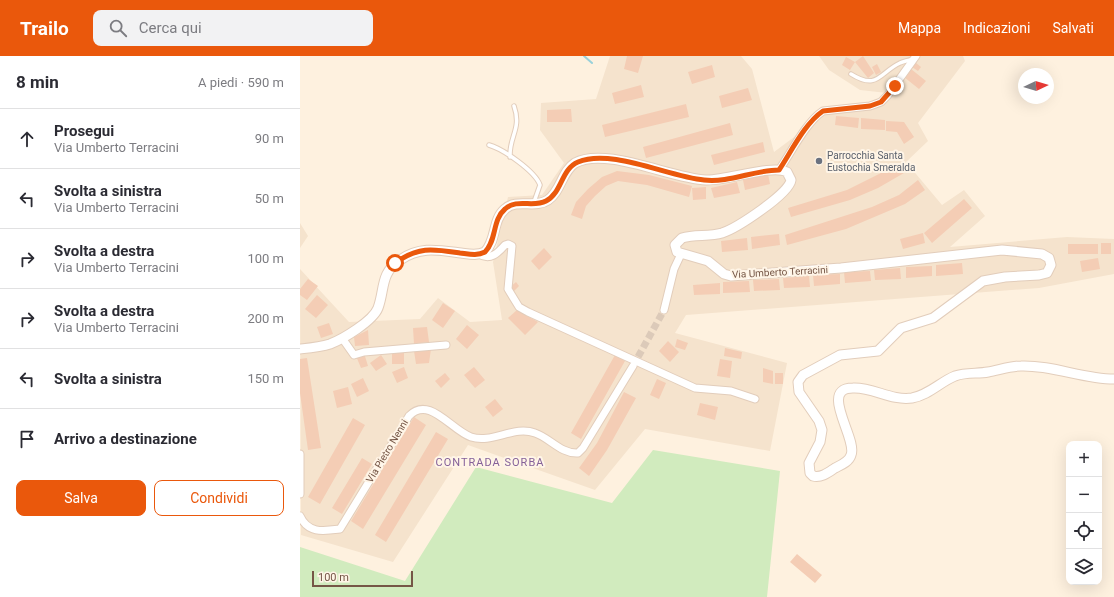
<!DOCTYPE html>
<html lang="it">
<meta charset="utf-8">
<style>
body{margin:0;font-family:Roboto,sans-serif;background:#f2f2f3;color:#2b2b33}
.controls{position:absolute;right:12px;bottom:12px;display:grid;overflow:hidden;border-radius:8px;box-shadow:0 4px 16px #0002}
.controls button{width:36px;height:36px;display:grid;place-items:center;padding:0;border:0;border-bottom:1px solid #e1e1e2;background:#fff;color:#2b2b33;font:20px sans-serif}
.compass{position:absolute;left:718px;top:12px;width:36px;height:36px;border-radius:50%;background:#fff;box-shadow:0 4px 16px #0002;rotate:86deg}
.scale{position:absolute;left:12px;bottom:10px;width:101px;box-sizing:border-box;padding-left:4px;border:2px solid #755646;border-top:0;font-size:11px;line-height:14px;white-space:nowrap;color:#755646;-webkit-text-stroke:3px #fff5e7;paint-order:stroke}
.stop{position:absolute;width:12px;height:12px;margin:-9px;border:3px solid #ea580c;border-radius:50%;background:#fff}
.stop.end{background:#ea580c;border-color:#fff;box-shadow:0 1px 4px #0008}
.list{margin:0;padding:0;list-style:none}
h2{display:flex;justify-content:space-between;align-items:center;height:52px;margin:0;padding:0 16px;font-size:17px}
h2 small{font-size:13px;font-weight:400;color:#7c7c81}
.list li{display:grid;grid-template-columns:26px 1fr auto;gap:12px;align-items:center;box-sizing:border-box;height:60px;padding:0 16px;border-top:1px solid #e1e1e2}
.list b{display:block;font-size:15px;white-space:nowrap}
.list p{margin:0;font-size:13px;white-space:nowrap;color:#7c7c81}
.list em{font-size:13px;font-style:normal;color:#7c7c81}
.actions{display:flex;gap:8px;padding:12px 16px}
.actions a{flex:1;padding:9px 0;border:1px solid #ea580c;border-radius:8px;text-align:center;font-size:14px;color:#ea580c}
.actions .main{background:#ea580c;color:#fff}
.icon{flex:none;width:22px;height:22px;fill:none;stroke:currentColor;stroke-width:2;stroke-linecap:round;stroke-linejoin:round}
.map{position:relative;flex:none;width:814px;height:541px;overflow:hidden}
header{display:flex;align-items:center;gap:24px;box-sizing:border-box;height:56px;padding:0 20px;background:#ea580c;color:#fff}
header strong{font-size:19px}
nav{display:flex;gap:22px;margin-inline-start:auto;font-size:14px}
.search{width:280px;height:36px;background:#f2f2f3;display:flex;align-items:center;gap:10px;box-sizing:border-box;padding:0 14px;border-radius:8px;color:#7c7c81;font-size:15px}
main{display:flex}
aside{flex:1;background:#fff}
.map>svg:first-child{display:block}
.residential{fill:#f5e3cd}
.green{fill:#d1ebbe}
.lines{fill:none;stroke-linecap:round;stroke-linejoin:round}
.stream{stroke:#99d1da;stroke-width:2}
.building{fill:#f4cdb5}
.minor-tunnel{stroke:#dccab9;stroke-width:7;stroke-dasharray:7 3.5;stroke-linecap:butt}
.service-casing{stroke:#e2cdbb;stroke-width:5.5}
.minor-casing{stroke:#e2cdbb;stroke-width:9}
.tertiary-casing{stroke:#e2cdbb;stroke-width:11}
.service{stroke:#fff;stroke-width:3.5}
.minor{stroke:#fff;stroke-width:7}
.tertiary{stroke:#fff;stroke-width:9}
.route{stroke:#ea580c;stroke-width:5}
.worship-dot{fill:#6b7280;stroke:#fff5e7;stroke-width:1.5}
.labels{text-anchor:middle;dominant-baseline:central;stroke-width:4;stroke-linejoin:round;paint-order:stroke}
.worship-label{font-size:10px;fill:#5b616d;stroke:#fff5e7;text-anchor:start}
.street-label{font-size:10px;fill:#755646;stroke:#fff5e7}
.neighbourhood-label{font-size:11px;letter-spacing:1px;fill:#856199;stroke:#fff5e7}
</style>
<header>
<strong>Trailo</strong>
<div class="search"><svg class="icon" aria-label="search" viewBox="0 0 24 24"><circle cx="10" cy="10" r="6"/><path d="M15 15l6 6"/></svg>Cerca qui</div>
<nav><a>Mappa</a><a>Indicazioni</a><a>Salvati</a></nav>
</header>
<main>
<aside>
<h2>8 min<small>A piedi · 590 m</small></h2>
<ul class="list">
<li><svg class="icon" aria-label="ahead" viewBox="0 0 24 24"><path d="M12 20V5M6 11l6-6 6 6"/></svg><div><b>Prosegui</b><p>Via Umberto Terracini</p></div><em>90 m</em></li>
<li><svg class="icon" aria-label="left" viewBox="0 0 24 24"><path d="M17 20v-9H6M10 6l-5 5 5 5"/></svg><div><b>Svolta a sinistra</b><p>Via Umberto Terracini</p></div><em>50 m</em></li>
<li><svg class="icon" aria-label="right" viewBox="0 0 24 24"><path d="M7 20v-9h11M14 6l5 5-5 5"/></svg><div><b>Svolta a destra</b><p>Via Umberto Terracini</p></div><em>100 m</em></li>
<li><svg class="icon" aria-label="right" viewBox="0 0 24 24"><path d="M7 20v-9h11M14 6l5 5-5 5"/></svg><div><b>Svolta a destra</b><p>Via Umberto Terracini</p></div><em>200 m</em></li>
<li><svg class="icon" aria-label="left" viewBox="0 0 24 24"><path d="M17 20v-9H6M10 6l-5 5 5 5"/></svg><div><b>Svolta a sinistra</b></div><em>150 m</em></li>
<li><svg class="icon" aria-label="arrive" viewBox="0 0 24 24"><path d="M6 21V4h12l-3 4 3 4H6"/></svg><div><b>Arrivo a destinazione</b></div></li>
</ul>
<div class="actions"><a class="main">Salva</a><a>Condividi</a></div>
</aside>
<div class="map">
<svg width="814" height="541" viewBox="0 0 814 541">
<rect width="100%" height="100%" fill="#fef1df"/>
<!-- residential -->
<path class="residential" d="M310 0H441L452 13 474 96 525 58 573 52 587 37 560 34 529 14 519 0H663L665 5 618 67 628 85 606 106 642 149 664 134 685 160 650 191 767 181 814 183V218L739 232 386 259 375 277 487 307 470 395 345 373 295 434 168 389 93 506 1 479 0 213 49 266 120 263 138 242 170 266 202 264 193 206 208 141 242 139 264 107 240 74 241 47 296 43Z
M0 167 8 180 0 192Z"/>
<!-- green -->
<path class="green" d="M353 394 480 415 467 541H0V491L105 525 176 411 312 447Z"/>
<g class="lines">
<!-- stream -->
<path class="stream" d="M284 0 292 7"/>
</g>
<!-- building -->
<path class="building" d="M327 0H343L338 17 324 13Z
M563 0 574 17 568 22 555 6Z
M546 1 555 6 550 14 542 9Z
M616 7 621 11 618 15 612 11Z
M577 8 581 16 576 19 572 11Z
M412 9 415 21 392 28 388 16Z
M611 13 626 25 619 33 604 21Z
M341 29 344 41 315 48 312 37Z
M448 32 452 44 422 52 419 40Z
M386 48 389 61 305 81 302 69Z
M271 53 272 66H247V54Z
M536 60 559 62 558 72 535 69Z
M561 62 585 64V74L561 73Z
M586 65 604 66 614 81 604 88 597 76 586 75Z
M430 67 433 79 346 102 343 91Z
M463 86 465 96 414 109 411 99Z
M599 108 604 117 578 132 550 144 491 161 488 152 547 134Z
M317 115 349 119 392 130 389 141 347 129 318 125 306 130 295 140 286 150 282 163 271 159 276 146 288 133 302 121Z
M468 118 470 128 445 134 443 124Z
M618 124 625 134 605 148 546 173 487 189 485 179 572 151 599 139Z
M437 126 440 137 414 142 411 132Z
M406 131V143L393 144 392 132Z
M664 143 672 152 632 187 624 177Z
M623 177 625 187 603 193 600 183Z
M479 178 480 189 452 193 451 181Z
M447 182 448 194 422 196 421 185Z
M801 187H811V198H801Z
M768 188H798V198H768Z
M244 192 252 201 239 214 231 205Z
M798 202 800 213 782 216 780 205Z
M662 207 663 218 636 220V209Z
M632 210V220L606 222V211Z
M600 212 601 223 575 224 574 214Z
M570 215 571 225 545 227 544 216Z
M540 218V228L514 230 513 219Z
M509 220 510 231 484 232 483 222Z
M8 223 18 230 7 244 0 239V233Z
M479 223 480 234 454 235 453 224Z
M449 225 450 236 423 237V226Z
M216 226 219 230 212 237 208 233Z
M420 227V238L394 239 393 229Z
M17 239 28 249 16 262 5 253Z
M143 247 155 255 143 272 132 264Z
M217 254 238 266 225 279 208 262Z
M29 267 33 278 21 282 17 271Z
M167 269 179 279 167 293 156 283Z
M127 271 129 286 114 288 113 272Z
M68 274 69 289 55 290 54 281Z
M377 283 388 287 385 294 375 291Z
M368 285 379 296 370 306 359 295Z
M425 292 442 296 441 303 424 300Z
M131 293 129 307 116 308 114 295Z
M92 295H104V308H92Z
M64 297 68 310 61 312 56 300Z
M81 299 87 308 76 315 70 307Z
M315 299 325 305 281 383 271 377Z
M7 302 21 392 8 394 0 337V303Z
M420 303 432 305 430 322 417 320Z
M104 311 108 322 97 327 92 316Z
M174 311 185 324 175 332 164 319Z
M463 312 473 315V328L463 326Z
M145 317 150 323 141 332 135 325Z
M475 317H483V328H475Z
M63 322 69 335 57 341 51 328Z
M357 323 366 327 359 343 350 339Z
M48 331 52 348 37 352 33 335Z
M324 336 336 342 307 394 289 420 279 412 297 387Z
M195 343 203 353 193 361 185 351Z
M400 347 418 351 415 364 397 359Z
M114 361 126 369 63 473 51 465Z
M53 362 65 369 20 448 8 441Z
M136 376 148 383 86 486 75 479Z
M62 402 72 408 42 458 32 452Z
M497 498 522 519 515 527 490 506Z"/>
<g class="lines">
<!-- minor-tunnel -->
<path class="minor-tunnel" d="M333 310 364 254"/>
<!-- service casing -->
<g class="service-casing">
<path id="service" d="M551 18C578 35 580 16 600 7 603 5 608 5 612 3
M189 89C203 93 235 115 240 129L234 146
M210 101C209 80 222 73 214 50"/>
</g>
<!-- minor casing -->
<g class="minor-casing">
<path id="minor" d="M479 114C491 97 506 66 523 55L570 50 581 46 588 39 616 0
M179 198C190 205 198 197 205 189L208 188 212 190 208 233 219 251 228 256 395 332 431 335 455 343
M364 254 374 213 381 198
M42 282 54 299 64 296 146 289
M0 398V438
M0 460C8 478 24 475 40 473L109 360C129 339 151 374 171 381 192 388 214 369 235 377 250 382 261 398 278 397L283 392 333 310"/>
</g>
<!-- tertiary casing -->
<g class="tertiary-casing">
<path id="tertiary" d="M0 293C10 292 21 291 30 288 43 283 73 265 78 252 85 233 80 217 100 204 120 190 138 194 161 197 169 198 177 200 185 196 197 184 192 164 205 153 217 142 235 153 248 144 261 135 262 115 275 107 306 90 372 123 406 124 426 125 472 108 487 116L491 124C489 138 437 172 422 177 409 181 395 178 382 182L375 189 377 196 408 205 424 218 431 220 541 212 702 194 742 198 749 202 751 209 747 217 739 219 705 221 683 225 633 262 601 272 578 295 540 299 503 319 498 326 499 336 519 365 522 374 520 386 509 407 510 417 513 420C522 422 529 416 535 412 541 409 549 406 551 399 558 383 518 332 553 332 573 331 591 345 612 342 629 339 640 326 655 320 666 316 678 318 688 316 699 314 710 310 721 310 753 309 783 323 814 323"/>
</g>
<!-- service -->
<use href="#service" class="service"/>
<!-- minor -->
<use href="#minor" class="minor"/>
<!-- tertiary -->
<use href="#tertiary" class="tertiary"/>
</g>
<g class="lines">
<!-- route -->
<path class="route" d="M95 207C119 190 133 193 160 197 169 198 177 200 185 196 197 184 192 164 205 153 217 142 233 152 246 145 262 137 261 113 278 106 311 92 369 121 404 124 429 127 454 114 479 114 491 96 505 67 523 55L570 50 581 46 595 30"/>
</g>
<!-- markers -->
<circle class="worship-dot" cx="519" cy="105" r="4"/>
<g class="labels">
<!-- worship labels -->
<g class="worship-label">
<text x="527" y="99">Parrocchia Santa<tspan x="527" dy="12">Eustochia Smeralda</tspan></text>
</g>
<!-- street labels -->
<g class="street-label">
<text transform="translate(480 216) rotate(-3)">Via Umberto Terracini</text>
<text transform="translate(87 395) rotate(-59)">Via Pietro Nenni</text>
</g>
<!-- neighbourhood labels -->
<g class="neighbourhood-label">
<text x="190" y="406">CONTRADA SORBA</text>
</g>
</g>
</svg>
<div class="controls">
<button>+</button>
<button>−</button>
<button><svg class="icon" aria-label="locate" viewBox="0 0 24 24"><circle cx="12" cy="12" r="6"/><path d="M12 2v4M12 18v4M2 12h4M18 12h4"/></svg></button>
<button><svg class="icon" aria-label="layers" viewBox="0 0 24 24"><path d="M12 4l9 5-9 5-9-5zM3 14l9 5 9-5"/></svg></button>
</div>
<svg class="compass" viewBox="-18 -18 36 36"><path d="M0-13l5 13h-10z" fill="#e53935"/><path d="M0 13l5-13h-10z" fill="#7c7c81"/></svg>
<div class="scale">100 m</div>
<div class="stop" style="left:95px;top:207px"></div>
<div class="stop end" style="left:595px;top:30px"></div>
</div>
</main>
